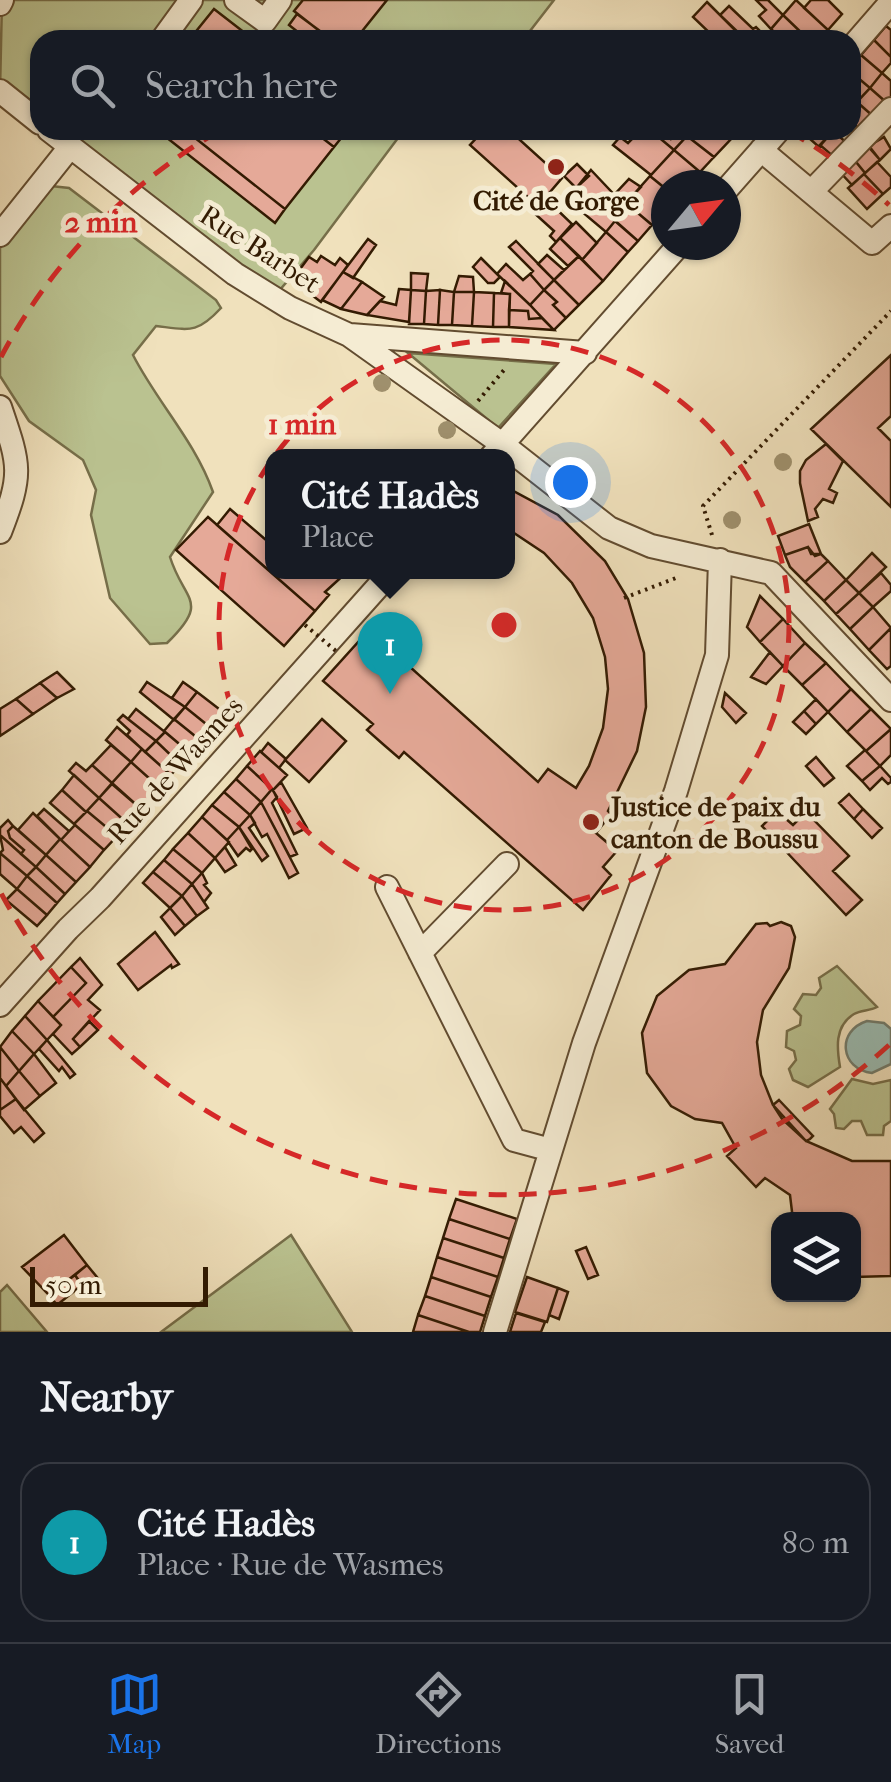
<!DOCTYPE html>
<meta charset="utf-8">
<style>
body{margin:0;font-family:"IM FELL French Canon",serif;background:#242831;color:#f1f3f6}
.controls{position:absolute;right:30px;bottom:30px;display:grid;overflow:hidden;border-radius:20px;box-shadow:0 2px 8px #0004}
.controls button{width:90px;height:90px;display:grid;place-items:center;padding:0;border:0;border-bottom:2px solid #363941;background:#171b24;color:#f1f3f6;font:50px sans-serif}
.compass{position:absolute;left:651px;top:170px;width:90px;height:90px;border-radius:50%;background:#171b24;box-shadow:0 2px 8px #0004;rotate:61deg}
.scale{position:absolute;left:30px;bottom:25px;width:178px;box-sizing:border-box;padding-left:10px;border:5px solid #331b02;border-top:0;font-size:28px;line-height:35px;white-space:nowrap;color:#331b02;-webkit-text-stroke:8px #f5ecd3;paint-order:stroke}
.you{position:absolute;left:570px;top:482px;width:35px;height:35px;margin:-25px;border:8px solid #fff;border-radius:50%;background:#1a73e8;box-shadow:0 0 0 15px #1a73e833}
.badge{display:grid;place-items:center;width:65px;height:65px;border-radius:50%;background:#1a73e8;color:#fff;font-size:32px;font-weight:700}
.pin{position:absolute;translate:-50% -82px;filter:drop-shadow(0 2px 5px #0008)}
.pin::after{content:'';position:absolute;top:52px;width:35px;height:30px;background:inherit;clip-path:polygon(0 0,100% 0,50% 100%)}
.popup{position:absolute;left:265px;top:449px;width:250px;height:130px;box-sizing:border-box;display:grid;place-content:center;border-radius:20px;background:#171b24;filter:drop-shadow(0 2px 8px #0005);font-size:32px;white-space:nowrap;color:#9ea1a6}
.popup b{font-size:38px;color:#f1f3f6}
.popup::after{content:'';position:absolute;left:50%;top:100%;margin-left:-20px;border:20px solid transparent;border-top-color:#171b24}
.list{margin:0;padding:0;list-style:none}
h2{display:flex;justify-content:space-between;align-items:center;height:130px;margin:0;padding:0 40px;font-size:42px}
h2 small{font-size:32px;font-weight:400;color:#9ea1a6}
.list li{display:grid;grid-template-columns:65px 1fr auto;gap:30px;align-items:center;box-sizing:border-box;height:160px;margin:0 20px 20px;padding:0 20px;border:2px solid #363941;border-radius:30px}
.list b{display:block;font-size:38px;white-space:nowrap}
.list p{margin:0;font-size:32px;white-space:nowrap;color:#9ea1a6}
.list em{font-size:32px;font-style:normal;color:#9ea1a6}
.icon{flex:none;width:55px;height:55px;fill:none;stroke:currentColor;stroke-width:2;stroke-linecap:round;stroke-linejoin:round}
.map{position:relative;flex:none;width:891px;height:1332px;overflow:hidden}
.search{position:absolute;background:#171b24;box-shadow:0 2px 8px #0004;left:30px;right:30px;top:30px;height:110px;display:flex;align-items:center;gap:25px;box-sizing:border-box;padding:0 35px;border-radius:30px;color:#9ea1a6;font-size:38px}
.sheet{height:310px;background:#171b24}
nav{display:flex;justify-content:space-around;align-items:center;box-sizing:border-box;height:140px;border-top:2px solid #363941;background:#171b24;font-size:28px;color:#9ea1a6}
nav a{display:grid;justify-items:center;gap:5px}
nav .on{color:#1a73e8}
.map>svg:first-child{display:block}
.green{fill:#bac290;stroke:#766e49;stroke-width:2.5}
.water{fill:#9abdb4;stroke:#717c6d;stroke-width:2.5}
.building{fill:#e5a998;stroke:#331b02;stroke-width:2.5}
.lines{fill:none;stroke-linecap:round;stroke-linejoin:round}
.minor-casing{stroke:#624c30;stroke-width:26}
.path{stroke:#331b02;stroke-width:4;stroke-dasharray:2.5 5;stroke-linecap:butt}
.minor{stroke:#f5ecd3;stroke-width:22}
.path-bridge{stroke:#331b02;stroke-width:4;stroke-dasharray:2.5 5;stroke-linecap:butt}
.tree{fill:#9f906d}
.ring{fill:none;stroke:#d62828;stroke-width:5;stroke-dasharray:18 12}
.poi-dot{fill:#8f2418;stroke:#f5ecd3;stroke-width:4}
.labels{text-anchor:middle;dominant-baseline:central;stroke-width:10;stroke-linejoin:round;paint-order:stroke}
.poi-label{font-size:28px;font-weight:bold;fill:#331b02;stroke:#f5ecd3}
.street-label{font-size:28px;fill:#331b02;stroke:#f5ecd3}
.centre{fill:#d62828;stroke:#f5ecd3;stroke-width:5}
.ring-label{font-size:30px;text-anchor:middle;font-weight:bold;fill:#d62828;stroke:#f5ecd3;stroke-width:10;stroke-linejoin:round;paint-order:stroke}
</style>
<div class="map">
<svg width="891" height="1332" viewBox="0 0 891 1332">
<rect width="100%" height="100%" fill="#f0e1bc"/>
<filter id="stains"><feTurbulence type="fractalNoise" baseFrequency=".002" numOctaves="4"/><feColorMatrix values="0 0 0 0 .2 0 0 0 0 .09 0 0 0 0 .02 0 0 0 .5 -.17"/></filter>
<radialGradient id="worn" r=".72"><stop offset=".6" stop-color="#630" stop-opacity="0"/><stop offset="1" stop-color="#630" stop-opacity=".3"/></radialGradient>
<!-- green -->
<path class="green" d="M2 0H554L523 40H40V123L0 91Z
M49 130H404L314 250 278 292Z
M51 186 69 188 216 300 221 308C197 334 190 330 156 326L133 355C157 402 195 441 213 492L170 557C184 602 211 600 167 643L150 644 110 598 91 515 96 490 83 460 29 421 0 376V248L28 210Z
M408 353 556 364 498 428Z
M837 966 877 1007C870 1011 861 1010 854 1014 834 1026 837 1049 840 1067L808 1087 793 1080 789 1069 796 1060 794 1051 786 1047 787 1031 800 1025 801 1016 794 1009 803 994 816 995 821 988 819 978Z
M852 1079 873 1084 891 1080V1121L884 1126 883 1135H867L861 1121H852L844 1129 836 1128 834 1114 830 1109Z
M291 1235 352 1332H161Z
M7 1285 47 1332H0V1292Z"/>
<!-- water -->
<path class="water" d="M867 1021 884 1023 891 1029V1064L872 1073C840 1069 836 1031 867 1021Z"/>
<!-- building -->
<path class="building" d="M303 0H387L355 40H331L294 11Z
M756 0H768L783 15 771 29 759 16 766 10Z
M796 0 828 30 819 40H809L783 15Z
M811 0H828L842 14 828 30 804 8Z
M707 2 737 32 729 40H717L693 17Z
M729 6 753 29 756 27 767 38 746 40 720 15Z
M214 9 254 40H189Z
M297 14 320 31 331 40H308L289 25Z
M783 15 809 40H782L771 29Z
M886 26 891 30V57L874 40Z
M874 40 891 57V63L882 73 861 55Z
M861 55 882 73 870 88 851 72V66Z
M851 72 870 88 857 102 851 96Z
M882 73 891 81V99L887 103 870 88Z
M870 88 887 103 874 117 857 102Z
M857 102 874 117 860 130 851 121V110Z
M157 130H185L285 209 275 223Z
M185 130H312L334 147 285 209Z
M312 130H334L342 137 334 147Z
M484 130H509L562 178 538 206 470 145Z
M625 130H650L674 150 651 175 613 145 620 137 628 143 633 138Z
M650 130H665L671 139 682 132 687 136 674 150Z
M692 130H721L731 139 714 157 687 136Z
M800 130H832L833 131 819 147Z
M833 131 848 144 835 158 820 145Z
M687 136 714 157 700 172 674 150Z
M884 137 891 149 880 160 869 146Z
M865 143 880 160 865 173 852 157Z
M674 150 700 172 688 185H666V189L650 176Z
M852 157 865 173 852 185 839 171Z
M877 162 891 177V187L883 194 864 174Z
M577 164 589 176 576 188 564 176Z
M591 170 624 205 612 218 577 187Z
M864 174 883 194 867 209 848 188Z
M650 176 666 189V209L652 225 626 203Z
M629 179 641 187 624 205 614 195Z
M585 195 615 221 606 232 575 206Z
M546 199 572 224 556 242 550 236 554 231 533 212Z
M626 203 652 225 638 241 612 218Z
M615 221 638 241 628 252 606 232Z
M576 222 597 243 582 260 560 238Z
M606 232 628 252 603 281 582 260Z
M560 238 579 256 568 266 550 249Z
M368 239 376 245 353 278 343 272Z
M516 241 554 280 544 290 530 274 533 271 509 247Z
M547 255 564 270 554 280 538 264Z
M321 256 335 265 340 258 348 265 321 302 292 280 309 257 317 262Z
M579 256 603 281 579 305 554 280Z
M481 258 500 277 494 283H488L473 267Z
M506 264 523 280 530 274 544 290 530 305 497 274Z
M343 272 362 282 341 309 322 300Z
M411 273 428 274 426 291 411 290Z
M459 276 473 277 474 292H454Z
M554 280 579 305 566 318 553 305 557 302 544 290Z
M505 281 530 305 542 318 529 319 528 311 509 310 510 294 501 293Z
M362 282 384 297 367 315 341 309Z
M399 289 411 290 409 322 367 315 380 301 396 305Z
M411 290 426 291 424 324H409Z
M440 290 454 292 452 325H438Z
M440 290 438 325 424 324 426 291Z
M544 290 557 302 553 305 566 318 554 330 530 305Z
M454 292H474L472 326 452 325Z
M474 292 494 293 493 327 472 326Z
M494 293 510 294 509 327H493Z
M509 310 528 311 529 319 542 318 554 330 509 327Z
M891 355V416L878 428 891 441V507L811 429Z
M826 444 843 461 829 489 837 493 833 503 823 499 815 509 818 517 808 521 800 483V471L806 460Z
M508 488 558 515 605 561 628 599 644 653 646 707 637 751 608 811 611 814 596 833 617 851 603 867 611 875 583 910 404 752 399 758 384 745 367 730 373 724 323 681 369 630 538 782 548 769 576 788 589 766 603 728 608 689 605 657 593 618 572 583 544 553 508 529Z
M508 488 558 515 605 561 628 599 644 653 646 707 637 751 608 811 611 814 596 833 617 851 603 867 611 875 583 910 404 752 399 758 384 745 367 730 373 724 323 681 369 630 538 782 548 769 576 788 589 766 603 728 608 689 605 657 593 618 572 583 544 553 508 529Z
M230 509 266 540 272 534V572H347L325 592 329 595 315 611 217 525Z
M208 517 315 611 284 646 176 550Z
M809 524 821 554 815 556 808 547 785 555 778 536Z
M808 547 811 554H821L828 561 805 582 790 567 785 555Z
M872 553 886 567 859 593 846 580Z
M828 561 846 580 824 601 805 582Z
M881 573 891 585V591L873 607 859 593Z
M846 580 859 593 836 614 824 601Z
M859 593 873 607 850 629 836 614Z
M760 596 783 619 760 642 747 627Z
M873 607 891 628 869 650 850 629Z
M783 619 805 643 783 666 760 642Z
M891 628V666L887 669 869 650Z
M805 643 826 663 802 685 783 666Z
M770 652 783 666 766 684 751 677Z
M826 663 851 689 828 712 802 685Z
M57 672 74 689 57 698 40 683Z
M147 682 185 707 174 720 140 692Z
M183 682 197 692 185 707 172 698Z
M40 683 57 698 33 714 16 699Z
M851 689 871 709 847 732 828 712Z
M197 692 223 712 211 728 185 707Z
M725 693 746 713 736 723 722 707Z
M16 699 33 714 0 736V709Z
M816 699 828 712 816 724 804 711Z
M185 707 211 728 200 740 174 719Z
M136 709 165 732 156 741 128 719Z
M871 709 891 729 866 751 847 732Z
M804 711 816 724 806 734 793 722Z
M123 715 156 741 145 752 127 735 130 731 118 720Z
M174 719 200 740 190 753 164 731Z
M322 719 346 741 309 782 285 760Z
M117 727 142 749 131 762 106 740Z
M891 729V755L880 766 866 751Z
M165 732 190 753 180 764 156 741Z
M156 741 180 764 171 775 145 752Z
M268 743 286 759 279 768 261 752Z
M111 745 131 762 112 783 92 765Z
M142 749 171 775 160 788 131 762Z
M865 750 880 766 862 781 847 766Z
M260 751 287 775 273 790 247 766Z
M816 757 834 778 824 786 806 766Z
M131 762 160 788 141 809 112 783Z
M76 763 86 771 92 765 112 783 99 798 69 771Z
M247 766 272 789 261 802 236 779Z
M880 766 891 778V782L888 784 882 778 870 790 862 781Z
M74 775 99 798 86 812 62 790Z
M236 779 261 802 250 815 224 792Z
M281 782 307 828 294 834 273 790Z
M112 784 141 809 128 824 99 798Z
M272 789 277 797 272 803 297 854 290 857 261 802Z
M62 790 86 812 74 824 50 803Z
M224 792 250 815 239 827 212 805Z
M849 794 863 809 854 819 839 803Z
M99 798 128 824 117 836 87 811Z
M261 802 298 873 289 878 267 834 262 837 250 815Z
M212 805 239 827 227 840 202 817Z
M44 809 69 831 61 840 37 816Z
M863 809 882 828 872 838 854 819Z
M87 811 117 836 104 850 74 824Z
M777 811 793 825 806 812 849 856 833 871 862 900 846 915 762 826Z
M33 813 60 839 46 855 18 830Z
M250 815 255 823 249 828 268 856 262 861 239 827Z
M202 817 229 842 215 858 188 833Z
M8 820 13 826 8 831 10 838 24 850 21 854 0 835V828Z
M75 825 104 850 90 867 61 840Z
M13 826 46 855 36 867 21 854 24 850 10 838 8 831Z
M239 827 252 849 250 851 246 848 238 856 227 840Z
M188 833 215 858 202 873 173 849Z
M0 835 36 867 27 876 0 853 3 850Z
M60 839 90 867 76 882 46 855Z
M225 847 236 865 225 872 215 858Z
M173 849 202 873 192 884 164 860Z
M0 853 27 876 17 889 0 874Z
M46 855 76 882 65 894 36 867Z
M164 860 192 884 182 896 153 872Z
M36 867 65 894 57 903 27 876Z
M153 872 182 896 170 908 143 883Z
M202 873 207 883 204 885 211 893 204 902 192 884Z
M27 876 57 903 47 915 17 889Z
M192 884 208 908 197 916 182 896Z
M17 889 47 915 37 926 6 900Z
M182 896 197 916 185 926 170 908Z
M170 908 185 926 175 935 161 917Z
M781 922 791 926 795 937 789 968 763 1010 757 1042 761 1075 773 1105 806 1141 852 1161H891V1276L854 1277V1220H793L790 1195 765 1178 756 1187 727 1156 736 1148 722 1123 695 1119 671 1106 647 1073 642 1033 657 996 689 970 725 964 756 924 767 923 770 926Z
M155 932 179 964 172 968 171 965 138 990 118 964Z
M80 958 102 985 88 1000 100 1010 73 1039 80 1047 72 1054 53 1034 61 1025 53 1017 86 983 71 967Z
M71 967 86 983 53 1017 38 1001Z
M38 1001 61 1025 47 1040 25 1016Z
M25 1016 47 1040 34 1054 12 1031Z
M89 1021 98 1030 80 1047 73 1039Z
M12 1031 34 1054 19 1071 0 1047Z
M47 1040 75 1074 70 1078 62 1067 59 1071 39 1049Z
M0 1047 19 1071 6 1086 0 1078Z
M34 1054 56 1083 40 1096 19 1071Z
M19 1071 40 1096 24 1110 6 1086Z
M0 1078 16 1099 0 1110Z
M16 1099 44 1133 34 1142 21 1127 14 1133 0 1116V1110Z
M779 1100 813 1136 810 1139 806 1141 782 1119 773 1105Z
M456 1199 517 1219 510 1239 449 1219Z
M449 1219 510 1239 504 1258 443 1238Z
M64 1235 87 1265 49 1295 22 1267Z
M443 1238 504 1258 498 1277 437 1257Z
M586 1247 598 1275 588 1279 576 1251Z
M437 1257 498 1277 491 1297 431 1277Z
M87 1265 101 1282 86 1292 75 1275Z
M75 1275 82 1285 57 1305 49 1295Z
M431 1277 491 1297 485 1316 425 1296Z
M527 1277 558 1288 547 1322 515 1312Z
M558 1288 568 1292 559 1319 549 1315Z
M425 1296 485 1316 480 1332H469L418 1315Z
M516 1313 545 1322 541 1332H510Z
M418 1315 469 1332H413Z"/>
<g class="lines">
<!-- minor casing -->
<g class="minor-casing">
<path id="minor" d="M236 0 265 21 280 0
M0 4 2 0
M162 40 191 0
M851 48 891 2
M0 91 40 123
M49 130 235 274 290 308 349 335 502 444 609 528 651 546 771 573 891 700
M761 150 872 243 891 226
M726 190 779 130
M811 192 891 109
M0 235 70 147
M350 335 585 353
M0 407C20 466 23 473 0 532
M491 457 679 245
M387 887 514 1140 551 1150
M420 953 507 864
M0 1005 68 929 100 898 391 572
M495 1332 584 1043 676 791 717 655 720 560"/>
</g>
<!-- path -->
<path class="path" d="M478 401 504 370
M712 535 703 506 891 311
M624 598 676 578"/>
<!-- minor -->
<use href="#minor" class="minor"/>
<!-- path-bridge -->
<path class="path-bridge" d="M305 625 336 651"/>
</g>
<!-- trees -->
<g class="tree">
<circle cx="382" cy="383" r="9"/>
<circle cx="447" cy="430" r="9"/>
<circle cx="783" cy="462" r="9"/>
<circle cx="732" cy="520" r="9"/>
</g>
<!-- distance rings -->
<g class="ring">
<circle cx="504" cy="625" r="285"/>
<path d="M889 1045A570 570 0 0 1 1 893M1 357A570 570 0 0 1 219 131M789 131A570 570 0 0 1 889 205"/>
</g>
<!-- markers -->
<g class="poi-dot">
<circle cx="556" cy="167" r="10"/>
<circle cx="591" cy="822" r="10"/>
</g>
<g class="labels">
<!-- poi labels -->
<g class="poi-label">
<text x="556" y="200">Cité de Gorge</text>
<text x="611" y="806" text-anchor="start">Justice de paix du<tspan x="611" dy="32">canton de Boussu</tspan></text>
</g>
<!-- street labels -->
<g class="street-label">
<text transform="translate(260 249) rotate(33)">Rue Barbet</text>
<text transform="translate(175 770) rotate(-48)">Rue de Wasmes</text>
</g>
</g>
<circle cx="504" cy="625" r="15" class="centre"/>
<g class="ring-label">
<text x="101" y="232">2 min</text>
<text x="302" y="434">1 min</text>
</g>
<rect width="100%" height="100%" filter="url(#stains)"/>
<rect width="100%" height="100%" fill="url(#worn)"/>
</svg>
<div class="controls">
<button><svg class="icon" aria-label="layers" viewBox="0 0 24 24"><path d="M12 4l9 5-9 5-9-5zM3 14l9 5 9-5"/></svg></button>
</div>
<svg class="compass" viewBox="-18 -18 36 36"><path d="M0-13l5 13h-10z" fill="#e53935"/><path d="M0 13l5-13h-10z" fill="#9ea1a6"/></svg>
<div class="scale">50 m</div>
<div class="you"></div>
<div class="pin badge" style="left:390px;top:694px;background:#0f9aa8">1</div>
<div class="popup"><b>Cité Hadès</b>Place</div>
<div class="search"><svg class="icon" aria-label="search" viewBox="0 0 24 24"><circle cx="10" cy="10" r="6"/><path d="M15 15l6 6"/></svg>Search here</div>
</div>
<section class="sheet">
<h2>Nearby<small></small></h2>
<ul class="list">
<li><span class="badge" style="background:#0f9aa8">1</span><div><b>Cité Hadès</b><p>Place · Rue de Wasmes</p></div><em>80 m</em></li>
</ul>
</section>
<nav>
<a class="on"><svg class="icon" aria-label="map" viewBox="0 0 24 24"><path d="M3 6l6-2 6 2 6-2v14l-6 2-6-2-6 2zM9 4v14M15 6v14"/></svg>Map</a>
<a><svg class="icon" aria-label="directions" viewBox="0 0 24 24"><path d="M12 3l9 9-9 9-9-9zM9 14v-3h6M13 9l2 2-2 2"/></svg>Directions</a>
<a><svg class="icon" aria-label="saved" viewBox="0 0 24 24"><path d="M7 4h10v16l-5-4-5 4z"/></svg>Saved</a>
</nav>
